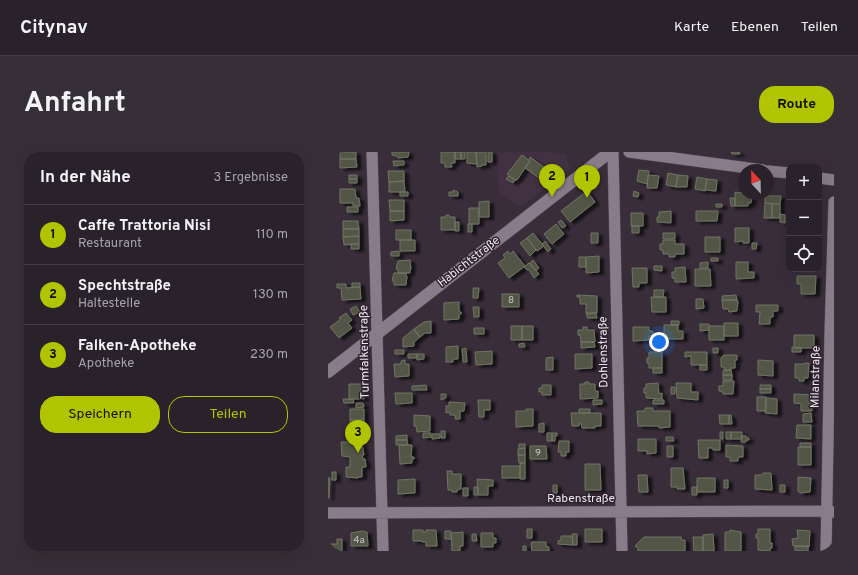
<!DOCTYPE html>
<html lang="de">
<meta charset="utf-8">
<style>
body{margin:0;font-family:Overpass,sans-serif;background:#362f37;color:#f1f3f6}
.controls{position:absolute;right:12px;top:12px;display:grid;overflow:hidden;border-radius:8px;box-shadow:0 4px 16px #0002}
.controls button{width:36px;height:36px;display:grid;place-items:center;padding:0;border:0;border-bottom:1px solid #463f47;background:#2a222b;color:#f1f3f6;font:20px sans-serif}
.compass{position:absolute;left:410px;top:12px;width:36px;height:36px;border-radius:50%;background:#2a222b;box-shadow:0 4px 16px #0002;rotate:338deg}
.you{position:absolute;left:331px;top:190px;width:14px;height:14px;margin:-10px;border:3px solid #fff;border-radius:50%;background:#1a73e8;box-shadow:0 0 0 6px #1a73e833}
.badge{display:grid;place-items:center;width:26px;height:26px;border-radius:50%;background:#b0c500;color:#111;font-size:13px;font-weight:700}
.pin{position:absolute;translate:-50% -33px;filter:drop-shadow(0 1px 2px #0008)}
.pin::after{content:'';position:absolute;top:21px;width:14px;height:12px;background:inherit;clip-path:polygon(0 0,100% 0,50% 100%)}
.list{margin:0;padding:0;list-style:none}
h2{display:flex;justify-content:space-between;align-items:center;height:52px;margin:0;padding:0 16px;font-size:17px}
h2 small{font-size:13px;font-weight:400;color:#a5a4a9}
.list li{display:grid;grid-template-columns:26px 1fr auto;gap:12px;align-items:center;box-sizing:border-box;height:60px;padding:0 16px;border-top:1px solid #463f47}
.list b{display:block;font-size:15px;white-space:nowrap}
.list p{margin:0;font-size:13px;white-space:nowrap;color:#a5a4a9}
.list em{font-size:13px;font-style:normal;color:#a5a4a9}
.actions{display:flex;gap:8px;padding:12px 16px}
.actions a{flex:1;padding:9px 0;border:1px solid #b0c500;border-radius:16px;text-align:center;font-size:14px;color:#b0c500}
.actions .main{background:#b0c500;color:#111}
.icon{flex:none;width:22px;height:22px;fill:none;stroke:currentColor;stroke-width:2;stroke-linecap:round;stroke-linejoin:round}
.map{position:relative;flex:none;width:506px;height:399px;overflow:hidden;border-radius:16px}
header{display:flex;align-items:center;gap:24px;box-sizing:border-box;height:56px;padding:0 20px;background:#2a222b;border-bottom:1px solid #463f47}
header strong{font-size:19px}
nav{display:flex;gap:22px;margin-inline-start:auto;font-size:14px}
.intro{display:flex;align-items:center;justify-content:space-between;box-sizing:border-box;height:96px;padding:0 24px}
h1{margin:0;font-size:28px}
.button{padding:10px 18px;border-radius:16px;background:#b0c500;color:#111;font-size:14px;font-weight:700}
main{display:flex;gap:24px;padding:0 24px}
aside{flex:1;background:#2a222b;border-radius:16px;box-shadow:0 4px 16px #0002}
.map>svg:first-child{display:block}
.built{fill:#413143}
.building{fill:#535746;stroke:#707462;filter:url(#shadow)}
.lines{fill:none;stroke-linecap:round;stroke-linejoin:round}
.street-casing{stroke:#554b56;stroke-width:12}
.secondary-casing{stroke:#554b56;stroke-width:13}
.street{stroke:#897c8a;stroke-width:11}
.secondary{stroke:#897c8a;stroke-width:12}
.labels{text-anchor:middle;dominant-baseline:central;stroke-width:3;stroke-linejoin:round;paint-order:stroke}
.number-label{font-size:10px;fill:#c6c2c4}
.street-label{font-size:12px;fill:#ede6ee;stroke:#2e232f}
</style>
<header>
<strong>Citynav</strong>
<nav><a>Karte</a><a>Ebenen</a><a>Teilen</a></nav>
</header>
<div class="intro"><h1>Anfahrt</h1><a class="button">Route</a></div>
<main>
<aside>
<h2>In der Nähe<small>3 Ergebnisse</small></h2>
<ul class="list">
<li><span class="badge">1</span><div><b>Caffe Trattoria Nisi</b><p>Restaurant</p></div><em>110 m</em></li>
<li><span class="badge">2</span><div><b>Spechtstraße</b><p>Haltestelle</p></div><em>130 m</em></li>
<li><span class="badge">3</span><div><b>Falken-Apotheke</b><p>Apotheke</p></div><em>230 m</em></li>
</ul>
<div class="actions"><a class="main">Speichern</a><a>Teilen</a></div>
</aside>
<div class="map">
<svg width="506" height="399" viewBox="0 0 506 399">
<defs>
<filter id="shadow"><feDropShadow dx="4.5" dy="2.5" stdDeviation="1" flood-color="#0009"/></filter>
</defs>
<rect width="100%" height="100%" fill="#382d39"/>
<!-- built -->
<path class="built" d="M168 0H224L237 2 242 17 193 54 171 43Z"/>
<!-- building -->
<path class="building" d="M12 0H28V7H12Z
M64 0H81L80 5 70 6 68 4 64 3Z
M113 0H127V11H123L124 15H117V11H113Z
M127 0H133V7H127Z
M133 0H137V7H133Z
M139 0H148L149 12 139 11Z
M148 0H158V13H155L154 14 149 15Z
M160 0H164V10H160Z
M403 0H411L412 2H404Z
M194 3 202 9 189 28H187L179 22Z
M202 5 224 21 217 30 197 16 202 9 201 8Z
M12 7H28L29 15 12 16Z
M65 9H76V13L66 14Z
M311 18 321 19 319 32 309 29Z
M60 19H76V29L61 30Z
M340 21 350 23 348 35 338 33Z
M21 23H29V27H21Z
M320 23 331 24 329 36H319Z
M350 23 360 24 359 35H348Z
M181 24 187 28 185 31 178 27Z
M369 25 379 27 377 39 367 37Z
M21 27H29V31H21Z
M379 27 389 28 388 39 377 38Z
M76 29 77 40H61V30Z
M12 37H27L28 46H31L32 54H25V51H12Z
M125 38 130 40V44H121V40H125Z
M259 39 267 50 242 70 233 59Z
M306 39 311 41 310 45 305 44Z
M72 40H80V44H72Z
M407 40 420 42V45H424L423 51H420V54H407Z
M437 44H453L452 52 437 51Z
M402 46H407V54H403Z
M61 48H76V59H62Z
M161 49V65H151V50Z
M437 51 444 52V66H436Z
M388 52H394V55H388Z
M444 52H452V66H444Z
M19 55H30V60H19Z
M141 56H151V72H141Z
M62 59H76V68L62 69Z
M343 59V71L329 70V65H331V60Z
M368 59H390L389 69H368Z
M303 61H315V74H303Z
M452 62 457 63V71L452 70Z
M118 63H121L122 65H127V78H113V65H118Z
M233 68 238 74 234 76 230 70Z
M15 69H30L31 77H15Z
M127 70H131V79H127Z
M140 72H144V80H140Z
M228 72 236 82 224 92 216 82Z
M304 74H311V81H304Z
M407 76H421V91H415V89L407 90Z
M15 77H31V84L15 85Z
M68 78H83V88H68Z
M205 81 216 94 209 99 199 86Z
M263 81H270V91H263Z
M335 81H347V87H335Z
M31 84V92L16 93 15 85Z
M377 85H392V100H377Z
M199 86 208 98 202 104 192 91Z
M72 88H87V99H72Z
M335 88H347V92H356V102H347V105H341V102H335V98H332V92H335Z
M217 89 223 97 220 100 214 92Z
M424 91H429L428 97H424Z
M23 92H31V97H23Z
M71 99V104H63V100Z
M180 99 182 102 185 99 197 114 181 126 170 111 177 106 175 103Z
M271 104V120L258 121V105Z
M251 105H258V115H251Z
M383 106H390V109H383Z
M82 108 83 117H82V121H70V117H68L70 109Z
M205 108 211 116 208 119 202 111Z
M380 110V116H372V111Z
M408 110H420V120H426V126L408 127Z
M201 111 211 122 206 126 201 118H199L196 115Z
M326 114H334V119L326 118Z
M357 115 358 130H347V126H344V120H347V116Z
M304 116H319V131H311V135H305Z
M367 117H382L383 134H367Z
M66 121H78V124H79L78 133H66V129H64Z
M469 124H488L487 142H473V132H469Z
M24 131H32V135H24Z
M9 132H18V136L32 135 33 147 14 148 13 136H9Z
M145 136H151L150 146H145Z
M326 138H336L335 145H326Z
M174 142H191V155H174Z
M249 143 269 144V161L258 162V152H252V145H249Z
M408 143 409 148H394V144Z
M323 145H338V160H324Z
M368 147H375L376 156 368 157Z
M394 148H409L408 149H410L409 159 401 160 400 157H395Z
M131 150V159L134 161 131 163V167L116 168V151Z
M428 153H450V159H445V165H442V172H431L432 160H428Z
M28 154 32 160 25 163 22 157Z
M145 155H151V165H146Z
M18 161 24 168 20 171 24 176 11 186 2 175 13 167 11 166Z
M259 161H268L269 166H259Z
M103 169V181H97L92 185 86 177 96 170Z
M343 169H351V173H343Z
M396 171H410V184H396Z
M372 172H381V178L372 179Z
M336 173H350V179H355V187H336Z
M183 174H194V188H183Z
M194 174H205V188H194Z
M381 174H396V188H381Z
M255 175H259V178H266L267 190H253L252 183H250V178H255Z
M305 175H321V179H325V184H321V188L305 189Z
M146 176H156V182H146Z
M86 177 92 185 86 190V194L75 195V186Z
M466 183H486V196H466Z
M253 190H266L267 195 253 196Z
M196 191 197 195H191V192Z
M130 194V207H125V210H118V195Z
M464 195 473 196V200H464Z
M138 196 139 210H135L134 197Z
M385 196H390V201H385Z
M67 198H76V202H67Z
M164 199V212L148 213 147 200Z
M321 200H334V216H321V211H319V206H321Z
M357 200H379V213H363V204L357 205Z
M80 202H89V206H80Z
M89 202H96V207L89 208Z
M247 202H264V216L247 217Z
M396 203H409V208H407V216H403V218H396V215H393V206Z
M225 205V218H218V206Z
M77 208V212H81V224L67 225 66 212H73V209Z
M430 208 445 209V224L430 223Z
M477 211H481L480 226H476V229H471V226H467V212H477Z
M372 213H379V218H372Z
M325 216H334V221H325Z
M403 218 404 223H395V219Z
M395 223H404V228H395Z
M395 229H406L405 242H395V240L391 239V234H395Z
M257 230H261V232H267V239H270V246L252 247V232H257Z
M330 231 331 242 334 241V247L318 246V241H316V236H318V232Z
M348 231H363V240H370V248L349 246Z
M21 232H35L36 247H21Z
M98 233 99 238H84V234Z
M214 233H223V243H214V240H211V236H214Z
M432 233H443V237H432Z
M343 235H347V242H343Z
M432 237H443V241H432Z
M67 241H84V251L68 252Z
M113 242H118V246L113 248Z
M466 242 484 243V259H473V252L466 251Z
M429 245H438V259H429Z
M438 246 449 247V262L437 261Z
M15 247H25L26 251H16Z
M150 248H162V258H156V265H151Z
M265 248H274V252L265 253Z
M325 248H336V252H325Z
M121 250 137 251 136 259H132V267H127V263H122V260L118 261V254H121Z
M28 251H35L36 255 28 256Z
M317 256H325V259H342V275L331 276V274H310L309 259H317Z
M22 257H36V267L22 268Z
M198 257H205V274L188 275V259H198Z
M251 257H262V261H251Z
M243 261H273V274H267V276H254L253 271H252L251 274H244Z
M483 261 484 270H475V262Z
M86 263 102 264V279L89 280 88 274H86Z
M391 263H401V272H392Z
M401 263H403L404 272H401Z
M36 267V278H23L22 268Z
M216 271V280H211V272Z
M469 273H483V287L468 286Z
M37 279V284H29L28 280Z
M113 279H117V286H113Z
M392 280H395V287H392Z
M398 280H403V287H398Z
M403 280H414V287H403Z
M95 281H103V285L95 286Z
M219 281H224V289H219Z
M224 281H229V284H227V289H224Z
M104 282H112V286L104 287Z
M79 283V288H68V284Z
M414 284H418L419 286H421V288H418V290H413Z
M338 285H345L346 289H338Z
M310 287H328V301L319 302V299H310Z
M68 288H79L80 293H68Z
M370 288H392V298H385V296H380V306H371Z
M231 289H241V300H238V304H233V300H230Z
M13 290H24V292L34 291 36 303H34L35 307H37L38 315H34V325H30V326L18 325V315H22V305L14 304Z
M472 291H483V295H472Z
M191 292H197V296L191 297Z
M71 293H84L83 305H86V307H84V311L72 312Z
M398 293 415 294V305H410V309H402V305H398Z
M202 294H218L219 307H202Z
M339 294H345V305H339Z
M470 295H483V313H470Z
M197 296V303H190V297Z
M190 303H197V311H191Z
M192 311H197V327H192Z
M257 312H272L273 338H257Z
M174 314H192V326H174Z
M343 316H355L357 337H349V335H343Z
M119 319H124V322H133V337L129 338V340H124V338H120Z
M4 320H8V328H4Z
M435 321H443L444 338 427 337V323H434Z
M310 323H319L320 340H311Z
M470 325 483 326 482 340 472 341 470 339Z
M0 326H2L1 346H0Z
M369 326H387V340H369Z
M87 327V341L70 342V328Z
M149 327 165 328V334H160V343H150Z
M396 328H400V336H396Z
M225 333H229V341H225Z
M452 333H457V340H452Z
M146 335H150V343H146Z
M364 335H369V343H364Z
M135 336H140V344H135Z
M199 377H204V386H199Z
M257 377H274V390H257Z
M430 377H442V391H444V396H442V399L430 398V386H428V382H430Z
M85 378H95V380H98V378H108L109 394H98V390H94V389H85Z
M402 378 413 380V399H397V380H402Z
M469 378 482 379 481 395 465 394 464 387 470 386Z
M34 379 39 380 40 394H23V381Z
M117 379H123V387H117Z
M135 380V394H132V399H124L123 381Z
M153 381H165V386H168V391H165V395H153Z
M144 382H148L149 389H144Z
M244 382H249V393H245Z
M385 382 386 399H375V383Z
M233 384H244L245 393 230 392V389L233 388Z
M316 385H353L354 388H357V399H310V396L307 394Z
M365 385H375V399H366Z
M9 387H14V399H0V392H9Z
M204 390H218V394L221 395V399H204L203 391Z
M195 394H198V399H195Z
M467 394H480V399H467Z"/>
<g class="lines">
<!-- street casing -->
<g class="street-casing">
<path id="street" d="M44 0 55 399
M285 0 294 399
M301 0 435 18
M440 19 461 21
M491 26 506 28
M0 361 499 359 506 360
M498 399 502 182 506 50"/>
</g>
<!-- secondary casing -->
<g class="secondary-casing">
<path id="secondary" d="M0 220 282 0"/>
</g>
<!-- street -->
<use href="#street" class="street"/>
<!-- secondary -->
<use href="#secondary" class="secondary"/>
</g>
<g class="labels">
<!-- number labels -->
<g class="number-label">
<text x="183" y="148">8</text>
<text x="210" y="301">9</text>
<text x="31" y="388">4a</text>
</g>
<!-- street labels -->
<g class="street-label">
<text transform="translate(141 110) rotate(-38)">Habichtstraße</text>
<text transform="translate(37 200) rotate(-91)">Turmfalkenstraße</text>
<text transform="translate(276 200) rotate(-91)">Dohlenstraße</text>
<text transform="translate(488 225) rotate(-89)">Milanstraße</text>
<text x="253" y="347">Rabenstraße</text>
</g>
</g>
</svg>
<div class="controls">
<button>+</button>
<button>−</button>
<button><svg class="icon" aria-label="locate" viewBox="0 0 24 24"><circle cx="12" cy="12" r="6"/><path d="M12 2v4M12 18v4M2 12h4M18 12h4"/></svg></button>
</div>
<svg class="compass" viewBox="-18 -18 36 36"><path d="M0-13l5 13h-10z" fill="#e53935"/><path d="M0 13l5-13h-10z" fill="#a5a4a9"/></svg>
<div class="you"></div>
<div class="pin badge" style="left:259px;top:46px">1</div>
<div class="pin badge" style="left:224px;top:45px">2</div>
<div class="pin badge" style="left:30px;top:301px">3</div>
</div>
</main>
